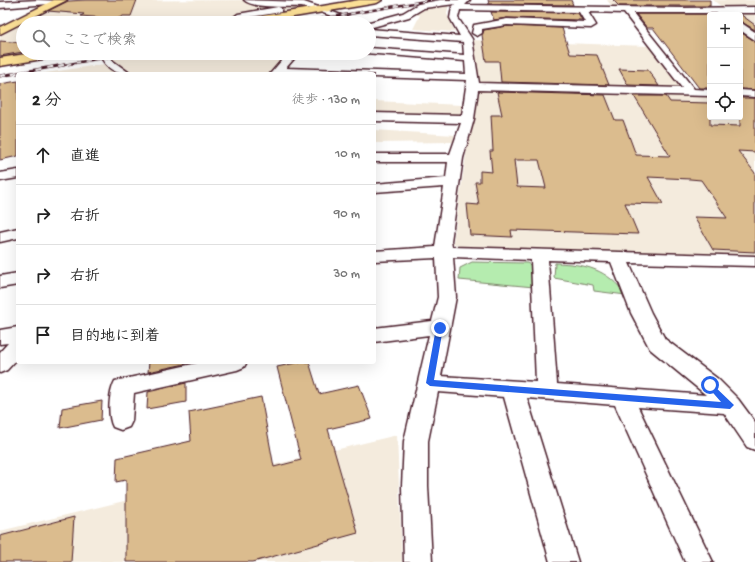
<!DOCTYPE html>
<html lang="ja">
<meta charset="utf-8">
<style>
body{margin:0;font-family:"Gochi Hand","Klee One",sans-serif;background:#f6f6f6;color:#222}
.controls{position:absolute;right:12px;top:12px;display:grid;overflow:hidden;border-radius:4px;box-shadow:0 4px 16px #0002}
.controls button{width:36px;height:36px;display:grid;place-items:center;padding:0;border:0;border-bottom:1px solid #e0e0e0;background:#fff;color:#222;font:20px sans-serif}
.stop{position:absolute;width:12px;height:12px;margin:-9px;border:3px solid #2563eb;border-radius:50%;background:#fff}
.stop.end{background:#2563eb;border-color:#fff;box-shadow:0 1px 4px #0008}
.list{margin:0;padding:0;list-style:none}
h2{display:flex;justify-content:space-between;align-items:center;height:52px;margin:0;padding:0 16px;font-size:17px}
h2 small{font-size:13px;font-weight:400;color:#767676}
.list li{display:grid;grid-template-columns:26px 1fr auto;gap:12px;align-items:center;box-sizing:border-box;height:60px;padding:0 16px;border-top:1px solid #e0e0e0}
.list b{display:block;font-size:15px;white-space:nowrap}
.list em{font-size:13px;font-style:normal;color:#767676}
.icon{flex:none;width:22px;height:22px;fill:none;stroke:currentColor;stroke-width:2;stroke-linecap:round;stroke-linejoin:round}
.map{position:relative;flex:none;width:755px;height:562px;overflow:hidden}
.search{position:absolute;background:#fff;box-shadow:0 4px 16px #0002;left:16px;top:16px;width:360px;height:44px;display:flex;align-items:center;gap:10px;box-sizing:border-box;padding:0 14px;border-radius:22px;color:#767676;font-size:15px}
.panel{position:absolute;background:#fff;box-shadow:0 4px 16px #0002;left:16px;top:72px;width:360px;height:292px;border-radius:4px}
.map>svg:first-child{display:block}
.built{fill:#f4ebdd}
.green{fill:#b5ecaf;stroke:#80866d}
.building{fill:#dbbc8e;stroke:#4a1f2b;fill-rule:evenodd}
.lines{fill:none;stroke-linecap:round;stroke-linejoin:round}
.minor-casing{stroke:#4a1f2b;stroke-width:3}
.major-casing{stroke:#4a1f2b;stroke-width:3}
.minor{fill:#fff;fill-rule:evenodd}
.major{fill:#fbdf96;fill-rule:evenodd}
.rail-far1-casing{stroke:#4a1f2b;stroke-width:2.5}
.rail-casing{stroke:#4a1f2b;stroke-width:3}
.rail-far1{stroke:#fff;stroke-width:1.5;stroke-dasharray:4.5;stroke-linecap:butt}
.rail{stroke:#fff;stroke-width:2;stroke-dasharray:6;stroke-linecap:butt}
.route{fill:#2563eb}
</style>
<div class="map">
<svg width="755" height="562" viewBox="0 0 755 562">
<rect width="100%" height="100%" fill="#fff"/>
<filter id="ink" filterUnits="userSpaceOnUse"><feTurbulence type="fractalNoise" baseFrequency=".025" numOctaves="2"/><feDisplacementMap in="SourceGraphic" scale="8" xChannelSelector="R" yChannelSelector="G"/><feConvolveMatrix kernelMatrix="1 2 1 2 8 2 1 2 1" color-interpolation-filters="sRGB"/></filter>
<g filter="url(#ink)">
<!-- built -->
<path class="built" d="M245 0 264 5 300 6 293 10 209 23H23V53L0 57V35L10 30 67 1Z
M607 0H706L715 9H614Z
M713 0H755V9L723 8Z
M449 2 447 14 455 32 413 29 420 15 411 14 425 7Z
M727 11H755V34L740 22V15H731Z
M470 40 649 46 687 95H710V117H740V96L755 97V257L461 247 453 243 475 93 483 89 481 82 477 80Z
M139 53H291L273 74H130L112 63 111 58Z
M105 64 119 74H39Z
M374 101 462 105V116L374 114Z
M374 130 455 135 453 142 374 143Z
M397 435 402 562H0V531Z"/>
<!-- green -->
<path class="green" d="M472 262 527 263 534 267V287L459 280 460 268Z
M555 263C586 264 607 269 626 295L594 291 593 285 554 278Z"/>
<!-- building -->
<path class="building" d="M86 0H137L131 16H123L117 19 81 16 84 14 48 11 68 1Z
M488 0H571L573 5 489 4Z
M613 0H710V6H619Z
M491 12 578 13 582 20 507 18 494 20Z
M636 14H710V88H699L653 28H647Z
M740 14 755 25V30L740 21Z
M507 26 562 28 570 54 597 55 609 85 501 82 499 61H486L482 35 484 30Z
M740 32 755 41V90L740 89Z
M0 41 23 43V52L0 56Z
M619 69 648 70 659 86 628 85Z
M18 81V156L0 160V84Z
M497 92 605 95 615 120H623L636 155 670 156 634 96H666L670 102 710 103V125L740 126V98H755V152L738 151 755 173V252L713 250 694 217 727 218 701 180 690 179 648 177 663 204 625 203 638 234 511 230 512 237 470 235 467 204 479 205 475 182H480V171L492 172 490 151H493L491 115H502ZM514 160H539L546 188 517 187Z
M149 362H185V364L148 372Z
M300 362H309L319 394 359 385 372 419 328 429 358 533 253 562H126V480L116 482 117 458 191 441 189 412 261 397 274 467 301 460 277 367Z
M186 383V402L147 409 148 392Z
M102 401 101 420 60 428 62 408Z
M74 517 71 562H0V536Z"/>
<g class="lines">
<!-- minor casing -->
<g class="minor-casing">
<path id="minor" d="M38 0 64 1 60 3 0 8V2Z
M244 0 304 2 364 23C341 23 323 10 301 7 288 6 253 9 244 0Z
M440 0H470L465 5 683 8 755 7V13H633L694 89 710 90V96L478 90 474 119 463 158 451 241 452 247 755 256V266L629 263 651 313 665 339 718 379 738 399 755 422V450L747 447 724 413 638 407 713 562H685L615 405 527 398 578 562H550L504 397 438 392 428 441V486L432 562H404L402 486 404 441 429 335 374 342V328L432 321 438 297 436 258 374 261V251L435 247 444 187 374 192V184L446 178 448 162H374V154H450L461 123 374 121V113L462 115 467 80 374 77V74H270L288 53H299L286 68 466 74 465 61 365 53H369V48L464 55 463 42 369 35V29L460 36 450 18 452 7 455 4 424 8 409 17 369 28V23H366L403 13 418 4ZM460 10 579 12 585 22 507 19 474 25 472 33 477 36 482 33V29L507 25 591 28 596 25 588 12 624 13 682 88 479 83 472 39 458 18ZM453 257 531 260 536 382 441 376 456 297ZM548 260 611 262 631 313 650 349 706 395 557 384Z
M278 7 281 8V12L245 18 248 23H240L234 17 238 14Z
M740 22 755 32V40L740 30Z
M98 53H108L113 61 131 74C113 74 107 68 98 53Z
M740 90 755 91V97L740 96Z
M18 170V178L0 181V173Z
M18 228V238L0 242V232Z
M18 273V285L0 288V276Z
M18 327V358L7 370 0 373V352L8 343 0 344V330Z
M202 362H247L244 367 237 370 134 393 132 421 129 427 121 430 113 427C107 416 109 392 115 381Z"/>
</g>
<!-- major casing -->
<g class="major-casing">
<path id="major" d="M54 0H67L0 34V27Z
M359 0H382L377 3 258 23H232L238 20Z
M32 53H61L55 57 0 66V58Z"/>
</g>
<!-- minor -->
<use href="#minor" class="minor"/>
<!-- major -->
<use href="#major" class="major"/>
<!-- rail-far1 casing -->
<g class="rail-far1-casing">
<path id="rail-far1" d="M297 23 431 0
M58 66 130 53"/>
</g>
<!-- rail casing -->
<g class="rail-casing">
<path id="rail" d="M0 76 64 65"/>
</g>
<!-- rail-far1 -->
<use href="#rail-far1" class="rail-far1"/>
<!-- rail -->
<use href="#rail" class="rail"/>
</g>
</g>
<!-- route -->
<path class="route" d="M440 325 443 328 434 380 721 402 708 387 707 385 710 382 734 405 730 409 430 386 426 383 436 328Z"/>
</svg>
<div class="controls">
<button>+</button>
<button>−</button>
<button><svg class="icon" aria-label="locate" viewBox="0 0 24 24"><circle cx="12" cy="12" r="6"/><path d="M12 2v4M12 18v4M2 12h4M18 12h4"/></svg></button>
</div>
<div class="stop" style="left:710px;top:385px"></div>
<div class="stop end" style="left:440px;top:328px"></div>
<div class="search"><svg class="icon" aria-label="search" viewBox="0 0 24 24"><circle cx="10" cy="10" r="6"/><path d="M15 15l6 6"/></svg>ここで検索</div>
<section class="panel">
<h2>2 分<small>徒歩 · 130 m</small></h2>
<ul class="list">
<li><svg class="icon" aria-label="ahead" viewBox="0 0 24 24"><path d="M12 20V5M6 11l6-6 6 6"/></svg><div><b>直進</b></div><em>10 m</em></li>
<li><svg class="icon" aria-label="right" viewBox="0 0 24 24"><path d="M7 20v-9h11M14 6l5 5-5 5"/></svg><div><b>右折</b></div><em>90 m</em></li>
<li><svg class="icon" aria-label="right" viewBox="0 0 24 24"><path d="M7 20v-9h11M14 6l5 5-5 5"/></svg><div><b>右折</b></div><em>30 m</em></li>
<li><svg class="icon" aria-label="arrive" viewBox="0 0 24 24"><path d="M6 21V4h12l-3 4 3 4H6"/></svg><div><b>目的地に到着</b></div></li>
</ul>
</section>
</div>
